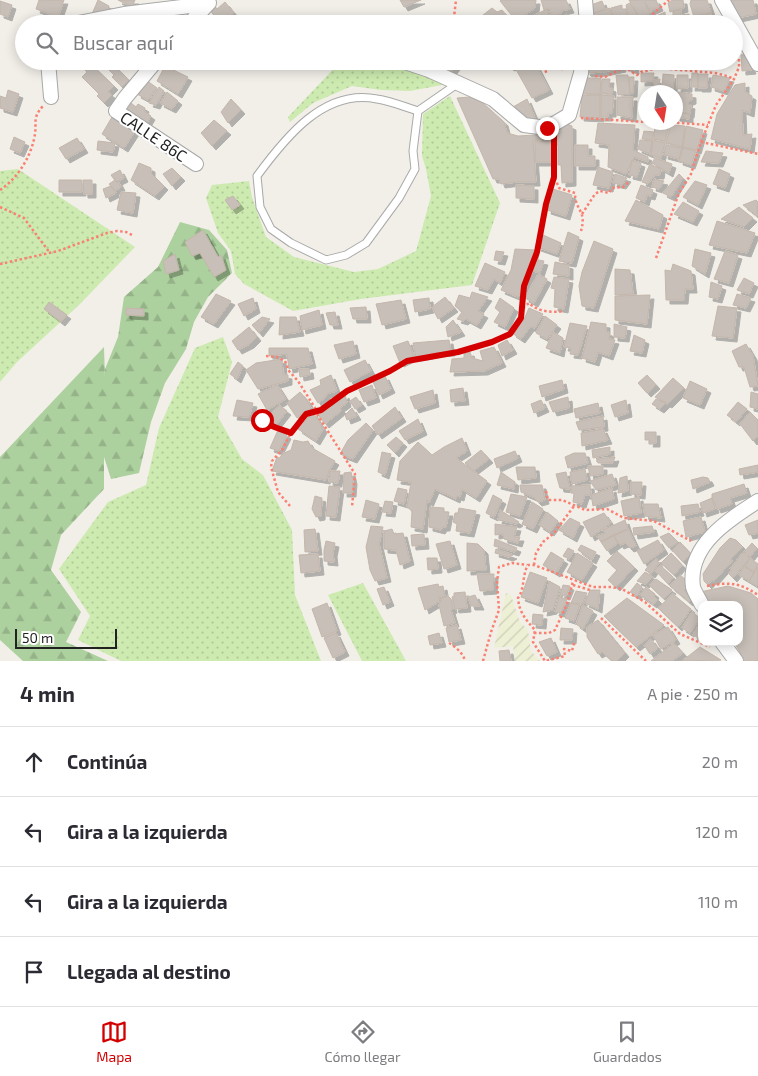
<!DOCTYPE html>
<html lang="es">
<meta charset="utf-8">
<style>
body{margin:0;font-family:"Exo 2",sans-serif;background:#f7f7f7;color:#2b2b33}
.controls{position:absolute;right:15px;bottom:15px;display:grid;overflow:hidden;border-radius:10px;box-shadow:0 2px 12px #0003}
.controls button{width:45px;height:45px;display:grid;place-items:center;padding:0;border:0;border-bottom:1px solid #e1e1e2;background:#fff;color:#2b2b33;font:25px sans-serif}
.compass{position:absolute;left:638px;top:85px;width:45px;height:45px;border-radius:50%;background:#fff;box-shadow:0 2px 12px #0003;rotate:168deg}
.scale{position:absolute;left:15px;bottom:12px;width:102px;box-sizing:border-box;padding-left:5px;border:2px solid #222;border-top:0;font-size:14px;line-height:18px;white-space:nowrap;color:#222;-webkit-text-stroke:4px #fff;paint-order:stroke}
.stop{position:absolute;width:15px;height:15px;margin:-11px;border:4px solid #d40000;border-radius:50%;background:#fff}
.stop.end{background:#d40000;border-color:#fff;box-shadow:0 1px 5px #0008}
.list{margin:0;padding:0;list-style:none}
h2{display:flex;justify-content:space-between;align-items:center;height:65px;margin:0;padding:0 20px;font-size:21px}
h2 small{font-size:16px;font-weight:400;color:#7c7c81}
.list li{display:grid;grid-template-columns:32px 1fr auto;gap:15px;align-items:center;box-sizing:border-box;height:70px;padding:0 20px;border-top:1px solid #e1e1e2}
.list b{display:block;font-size:19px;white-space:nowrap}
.list em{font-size:16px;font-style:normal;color:#7c7c81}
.icon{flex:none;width:28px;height:28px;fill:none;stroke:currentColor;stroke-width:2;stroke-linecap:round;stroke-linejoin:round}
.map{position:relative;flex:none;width:758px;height:661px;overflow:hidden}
.search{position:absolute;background:#fff;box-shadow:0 2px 12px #0003;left:15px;right:15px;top:15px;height:55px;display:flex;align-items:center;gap:12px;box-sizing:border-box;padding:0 18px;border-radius:28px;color:#7c7c81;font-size:19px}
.sheet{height:345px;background:#fff}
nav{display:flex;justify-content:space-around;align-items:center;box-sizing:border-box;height:70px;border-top:1px solid #e1e1e2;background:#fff;font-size:14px;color:#7c7c81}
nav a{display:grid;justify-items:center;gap:2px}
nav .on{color:#d40000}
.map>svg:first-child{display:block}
.farmland{fill:url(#farmland-furrows)}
.grass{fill:url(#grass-dots)}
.forest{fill:url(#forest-firs)}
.building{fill:#c7bfb8;stroke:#c4b6ab;filter:url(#shadow)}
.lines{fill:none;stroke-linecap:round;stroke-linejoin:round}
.lane-casing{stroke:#a9a9a9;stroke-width:9}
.street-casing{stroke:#a9a9a9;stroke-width:16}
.path{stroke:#fa8072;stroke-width:2.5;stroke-dasharray:2.5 2.5;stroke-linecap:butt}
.lane{stroke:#fff;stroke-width:7}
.street{stroke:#fff;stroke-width:14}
.route{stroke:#d40000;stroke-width:6}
.labels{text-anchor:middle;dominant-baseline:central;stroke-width:4;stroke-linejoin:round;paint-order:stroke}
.street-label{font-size:16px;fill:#222;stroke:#fff}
</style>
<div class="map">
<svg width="758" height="661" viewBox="0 0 758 661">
<defs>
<pattern id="farmland-furrows" width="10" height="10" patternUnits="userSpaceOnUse" patternTransform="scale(1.25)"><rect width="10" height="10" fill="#eef0d5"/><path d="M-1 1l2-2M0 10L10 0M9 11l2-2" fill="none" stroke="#ccceb7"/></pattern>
<pattern id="grass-dots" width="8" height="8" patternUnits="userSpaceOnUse" patternTransform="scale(1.25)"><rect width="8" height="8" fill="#cdebb0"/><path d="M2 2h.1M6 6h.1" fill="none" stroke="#b0c997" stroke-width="1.8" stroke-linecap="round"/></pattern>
<pattern id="forest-firs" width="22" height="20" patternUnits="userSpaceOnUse" patternTransform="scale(1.25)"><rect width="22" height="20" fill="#add19e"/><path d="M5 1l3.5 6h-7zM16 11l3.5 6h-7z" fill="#95b388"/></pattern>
<filter id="shadow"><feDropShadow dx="4" dy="4" stdDeviation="0" flood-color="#0004"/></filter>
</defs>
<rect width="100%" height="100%" fill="#f2efe9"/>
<!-- farmland -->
<path class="farmland" d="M506 593 511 595 520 622 528 630 531 651 540 661H515L513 646 494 648Z"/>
<!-- grass -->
<path class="grass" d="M341 61H392L444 83 442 85 410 91 381 90 352 86 313 103 290 122 288 117Z
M450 96 500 203 472 285 361 299 293 311 244 284 235 274 231 251 218 233 206 198 212 185 249 181 252 197 266 237 294 257 354 272 378 269 416 251 431 196 426 169 422 156 423 114Z
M18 169 135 247 79 305 17 362 0 382V171Z
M223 337 232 362 218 417 242 459 263 475 292 530 295 595 321 661H121L78 640 90 616 59 569 108 502 146 485 159 428 195 348Z
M363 583 406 661H362L328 595Z"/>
<!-- forest -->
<path class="forest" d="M180 222 209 230 227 250 232 273 208 297 194 322 186 349 165 383 151 422 139 473 111 479 104 457V489L61 535 51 570 81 612 66 642 108 661H23L0 640V457L104 347 105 377V369L118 337 124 297 158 267Z"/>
<!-- building -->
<path class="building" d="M39 0H64L58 17 36 9Z
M98 0 109 6 107 12 92 14Z
M118 0H135L132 7Z
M400 0H421L404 7Z
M501 0H536L535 8 520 18 518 24H512L513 17 500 1Z
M541 0H566L570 9 561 11V14L552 17 549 9 544 10Z
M629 0H643L650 13 640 18Z
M644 0H656L659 7 650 11Z
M672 0H683L684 8 670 12 668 3Z
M691 0H707L711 12 694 17 690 4Z
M728 0H753L756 14 737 18Z
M0 1 12 5 8 17 0 14Z
M602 1 605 9 594 13 591 5Z
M225 2 234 13 220 23 209 9 214 5 217 9Z
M630 3 641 21 636 24H630L626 5Z
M622 5V9H626L629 24H614L611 8Z
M492 8 497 12 502 10 508 17 506 19 509 24H490L492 23 483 15Z
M610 8 613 24H594L592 14Z
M547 9 551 21 567 14 570 24H526L525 20Z
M681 10V24H673V11Z
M178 12 188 21 185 24H164L166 22 162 18Z
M665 12 666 24H655L654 17Z
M711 13 713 21 703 23 700 17Z
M689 14V24H682V15Z
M745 54 752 70 742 71 741 55Z
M80 61H88L114 86 108 92 112 95 104 103 97 96 99 94 82 77 87 72 78 63Z
M439 61H460L452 71Z
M508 61H534L549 90 532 98 514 66 510 67Z
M588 61H601L602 72 588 73 586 71Z
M602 61H621L622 68 603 72Z
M626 61H634L635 70 627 68Z
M114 65 129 80 122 87 112 77 114 75 109 70Z
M165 66 188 77 178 94 157 81Z
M641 73H654L653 81 641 82Z
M692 73H698V87H691Z
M663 74 674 75 673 89H662Z
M698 74H708L707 88H698Z
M616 75H628L630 94 618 95Z
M677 75H688V88L677 89Z
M713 75 730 78 724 91 711 87Z
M629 77H634L633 93H630Z
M586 78H601L600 94H583V80Z
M602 79H610L609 87 612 88V94L601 93Z
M660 79 658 91H653L654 80Z
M146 80 157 88 148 100 137 94Z
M745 83V92L752 96 750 113 742 110 743 135 752 134 750 149 711 139 717 114 731 91 735 85Z
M159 87 164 91 156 105 149 103Z
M8 90 19 94 13 112 0 108V96L6 98Z
M167 92 178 101 172 109 160 103Z
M678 92 692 94V100L689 101 688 104 691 105 690 114 676 111Z
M582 95H600V118L580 117Z
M601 95 614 96 612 113H608V117H601Z
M470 97 483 103 504 122 507 133 518 136 551 134 552 138 533 141 536 182H517L501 184 499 179H493L457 98Z
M617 97H633L632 118 617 115Z
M231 99 241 110 228 123 221 112Z
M527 99 535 118 529 123 513 107Z
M131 103 136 107 138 104 145 108 144 111 151 116 145 126 125 113Z
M676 112 689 114V119L676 117Z
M112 117 135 131 124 148 102 134Z
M214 120 227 131 212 146 201 133Z
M565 123 572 126V182L562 183 561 165H558V145H556L555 132Z
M598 123 635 125 633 150 648 157V162L634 157 626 174 608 167 609 145 595 143Z
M655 124 669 125 665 141 654 139Z
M671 125 685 126 682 147 666 143Z
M686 126 703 130 697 150 683 147Z
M644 131 654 132 652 140 642 139Z
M14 137 25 142 20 153 10 149Z
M77 138 84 149 66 159 59 148Z
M640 140 652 141 650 154 638 149Z
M653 140 665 143 661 158 651 155Z
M98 141 115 143 113 152 97 150Z
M552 141V162H535V142Z
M575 145H588V156H595V166H575Z
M666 145 682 148 679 159 664 155Z
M683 148 696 151 691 165 679 161Z
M706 151 723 153 719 163 701 162Z
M655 158 672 164 669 173 652 163Z
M632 160 641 163 637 177 629 175Z
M139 163 151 168V173L164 186 155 196 131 180Z
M650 164 661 169 660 175H655L648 184 642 182Z
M598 167 613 172 609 188 593 185Z
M172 168 181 177 172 186 163 174Z
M719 169 730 174 725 188 713 184Z
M120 170 124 178 116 182 111 175Z
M615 174 627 178 622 185 613 183Z
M679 174 683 178 671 197 663 193Z
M654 179 664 181 659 189 652 187Z
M59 180H82V192H59Z
M83 180H92V194H84Z
M115 180 116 182 118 181 121 187 115 191 109 184Z
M695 181 707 185 698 205 683 197Z
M516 185 534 186V199L516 198Z
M641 185 653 190 651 196 647 195 645 202 636 198Z
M111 186 116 193 106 198 103 189Z
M553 189 572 195 566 216 547 210Z
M121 192 136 193 133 213 117 210Z
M233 196 240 205 232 210 225 200Z
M636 200 663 215 659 229 625 221Z
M756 200 758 202 757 216 743 205Z
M683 202 699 211 693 222 674 214Z
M739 207 753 218 744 227 721 219Z
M717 221 755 233 747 253 709 245Z
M203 230 218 257 221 255 226 270 214 277 200 253 192 256 185 242Z
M568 232 579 237 572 263 559 261Z
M543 235 561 243 557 254 537 247Z
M594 241 613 249 594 308 582 306 579 286 582 272Z
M515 249 535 250 533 259 544 261 540 273 533 271 518 297 501 290 511 270Z
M695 249 711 253 705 274 692 266Z
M496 251 504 252 501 261 494 260Z
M725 251 738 255 729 283 714 279Z
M175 254 179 270 166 274 163 261Z
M555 262 569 265V276L553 274Z
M485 263 505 272 500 283 494 279 488 290 475 286Z
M673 264 691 271 693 289H685L684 300H666L665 270 671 271Z
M615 269 630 270 633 294 615 295Z
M538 274 547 279 534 303 525 298Z
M554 277 569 279 564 309 554 307 555 289 551 288Z
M744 278 754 283 749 294 737 290Z
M711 282 722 286 718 299 709 297Z
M472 292 488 297 478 311 484 314 477 325 466 319 464 321 457 319 462 312 455 306 459 295 470 298Z
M216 294 231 301 214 324 201 317Z
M737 294 751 298 746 308 733 305Z
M650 295 647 324 615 320V296Z
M445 297 454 308 438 319 432 307Z
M253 298 256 309 244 316 238 304Z
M429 298 430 309 415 312 413 300Z
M500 298 514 308 505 327 494 322 500 312 495 308Z
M401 300 406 319 382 325 376 304Z
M49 302 67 315 61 322 44 309Z
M718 306 737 308 733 338 712 336Z
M366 307 367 319H353L350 308Z
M126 308 144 309V316L126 315Z
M529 308 543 314 535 328 530 327 521 339 512 333 520 321 523 322Z
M319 310 322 325 302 330 300 316Z
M335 312 338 325H330L326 313Z
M545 316 557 325 547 339 536 333Z
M262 317 270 319 259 333 252 325Z
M280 317H296L300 332 279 335Z
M453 320 461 332 448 337 446 327Z
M591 322 606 324V331L610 333 609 339 615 340 609 356 598 352 595 362 582 358Z
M570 323 587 326 578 355 570 354 571 348 564 347Z
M614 324 627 327 625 338 614 337Z
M249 327 257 337 250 344 238 350 232 341Z
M553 332 563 338 560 353 546 348Z
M634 335 645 340 642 353 630 351Z
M449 340 451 352 431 353 429 355 416 357 413 343Z
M507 340 513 350 502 356 498 345Z
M353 341 356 354 339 359 334 345Z
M408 341 414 356 400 363 393 346Z
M746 344 753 356 758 386 750 387 744 367H739L732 351Z
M494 347 502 363 484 371 450 372 452 359 464 358V353L470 352 472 358 483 361 480 351Z
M269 348H308L312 364 289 369 287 354 269 356Z
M282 359 283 374 288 375V381L258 389 246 370 256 363Z
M365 360 371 371 350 382 344 370Z
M238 362 243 366 237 379 230 374Z
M299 369H309L310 375 300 377Z
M331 375 337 391 326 394V397L318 403 310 390 321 385 320 380Z
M647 375 656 385 647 393 638 383Z
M385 376 391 389 379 395 372 380Z
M673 378 684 388 668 404 655 397Z
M562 380 564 389 542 397 539 386Z
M690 381 707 389 700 405 683 398Z
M277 385 286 399 267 410 258 394Z
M372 385 376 398 364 402 359 390Z
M463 388 465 401 451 402 450 390Z
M433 390 435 403 415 409 410 397Z
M300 392 307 400 311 408 297 418 287 403Z
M751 392 758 394V409L750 407Z
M345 394 347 403 340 408 342 410 325 424 318 415Z
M356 397 362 405 355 409 350 401Z
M568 397 569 408 553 412 549 402Z
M656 399 666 403 660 409 652 404Z
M237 400 253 403 249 417 233 416Z
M541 400 545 408 534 413 531 404Z
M626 400 628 413 615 417 611 405Z
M738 402 747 409 736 422 727 415Z
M598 403 600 413 576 418 574 409Z
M279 405 287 411 276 425 265 420Z
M395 407 402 418 378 435 372 426Z
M352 408 357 416 347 420 345 415Z
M313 412 323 429 316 441 298 429Z
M750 412 758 420V435L753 441 740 424Z
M603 416 604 427 579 430 576 422Z
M418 419 423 431 405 440 399 431Z
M366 423 373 430 353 459 340 454 348 440Z
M603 429 608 440 582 446 581 433Z
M278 430 287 435 279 451 270 448Z
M645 432H656V443H649L650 440H645Z
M396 437 403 443 395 453 387 445Z
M462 438 467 451 456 458 487 481 476 498 462 489 460 497 457 496 456 499 435 489 429 503 427 500 423 529 411 527 412 511 407 507 411 482 397 480 400 461 418 442 432 455 444 447Z
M294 440 303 442 308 441 312 448 335 461 330 469 326 480 272 471 277 457 280 458 282 454 291 450Z
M610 447V454L593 458 592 450Z
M481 450 489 459 473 471 465 463Z
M515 451 518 458 497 468 494 459Z
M382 452 391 454 385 475 378 472Z
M574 453H585L588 463 568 468 565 457Z
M615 457 613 463H598L597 459Z
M758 465V472L740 475 739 469Z
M588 466H603V474L590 476Z
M516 467H535L536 478 518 480Z
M585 469 587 480 572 484 570 472Z
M330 471H340L338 483 329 482Z
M351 472 353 480 352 493H343L344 473Z
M501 472 515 482 514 489 497 485Z
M566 472 570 489 560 488 556 474Z
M612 474 616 485 596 490 590 481Z
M627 476 628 491 618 493 620 478Z
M703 477 708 478 710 482 693 489 691 480Z
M631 482H642L641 495 631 494Z
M744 484 747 493 730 498 732 504 717 509 712 498V494Z
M520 485H542L545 500 538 502 533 497 521 492Z
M590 485 591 495H585L582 504 573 502 574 493H571L572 486Z
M329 486 340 487 336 517 326 516Z
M398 488 407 490 404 504 394 501Z
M612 488 614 499 593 506 591 495Z
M511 494 527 497 520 516 506 512Z
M493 495 502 500 494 517 486 513Z
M315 496 322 498 321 516 316 517 312 509Z
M639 497 641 513 624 516 621 501Z
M712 498 715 509 703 513 700 503Z
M366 500 379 504 375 519 362 517Z
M385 501 393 502 391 513 382 512Z
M532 502 543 509 533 529 522 524Z
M643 504H658L661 518 645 516Z
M698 504 700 512 682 516 681 506Z
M430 507 444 508V512H449L446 527H443L441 530 429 527Z
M459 508 476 511 470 533 456 531 457 524 453 522 455 513H458Z
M500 510 519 522 516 524 498 520Z
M547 512 558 521 550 532 539 525Z
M604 513 611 523 591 537 583 522Z
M701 517 705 532 686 537 683 521Z
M570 518 580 523 573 538 559 530Z
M625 520 628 529 601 542 597 536 605 533 603 530Z
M758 520V533L749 535 745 525Z
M495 524 517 527 514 537H520L518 543 504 539 503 534 495 535Z
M371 526 383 527 379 544 387 578 375 581 370 570 366 547Z
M652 526 654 532 634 535 633 528Z
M315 529 318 551 305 552 304 530Z
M392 529 394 534 403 533 410 561 400 565 396 550 384 549V531Z
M628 529 636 546 630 548 625 543 620 545 613 535Z
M669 533 678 542 669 548 660 537Z
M424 534 425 545 412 546 411 535Z
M613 535 618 543 607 551 601 542Z
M730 538 736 540 743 547 731 559 732 561 714 581 712 580 708 585 704 581 703 574 720 548Z
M495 539 517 548 515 552 494 546Z
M658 540 664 550 644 564 637 551Z
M326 541 335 543 333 553 334 562 324 561V550Z
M450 541 457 565 444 569 436 544Z
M680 542 691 554 683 562 672 550Z
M467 543 478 544 484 550 486 570 467 571Z
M752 543 757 548 750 557 744 552Z
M581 545 596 552 592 560 578 550Z
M568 548 574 551 569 559 563 556Z
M496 549 513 555 509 557 495 553Z
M617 551 634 567 616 587 608 580 617 570 607 561Z
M551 552 564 560 556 573 543 565Z
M743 552 750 558 733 578 728 573 731 570 730 569Z
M577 553 593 563 582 580 567 572Z
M671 553 682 565 674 575 661 563Z
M318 554 320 571 301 573 299 555Z
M427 558H437L438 569 428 570Z
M656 558 659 563 651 574 645 570Z
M750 558 758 564 754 572 745 566Z
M660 565 673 577 668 584 655 570Z
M744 566 754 573 749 581 739 575Z
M758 567V585L757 586 749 581Z
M530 572 547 578 538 603 521 597Z
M645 572 653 577 645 584 637 581Z
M477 574H494L493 590 480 591Z
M680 575 691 584 684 591 693 598 689 602 670 586Z
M656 579 672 590 664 599 649 585Z
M549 581 560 587 553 610 543 612Z
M637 583 642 587 637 596 630 592Z
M438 584 439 587 443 586 445 597H439L440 601 425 610 418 588Z
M563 585 570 586 566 596 560 595Z
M728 586 751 593 758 599V661H745L734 642H739V605H709L700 592Z
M384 587 390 602 383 605 377 589Z
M646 587 655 594 654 596 658 600 653 604 640 595Z
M590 590H600L598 609 585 603Z
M576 591 587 593 582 604 571 603Z
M465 592 467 608 455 609 452 597 454 596V593Z
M673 594 691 609 678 627 658 608Z
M475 595 480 606H471L468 597Z
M448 596 451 599 453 609 451 610 455 623 444 626 439 605 442 598Z
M559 597 567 599 561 613 555 612Z
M627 598 664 625 636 647 604 616Z
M327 603 337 631 322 637 312 609Z
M571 603 580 605 574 621 565 618Z
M583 605 593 611 583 629 576 624Z
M692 612 700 618 690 633 682 628Z
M533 614 543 615 542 625 532 624Z
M598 620 625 653 617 661H612L602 652 598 654 587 637V627Z
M457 625 461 640 449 642 446 628Z
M698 626 702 628V640L693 635Z
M668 627 676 640 661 649 653 635Z
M561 628 573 629 572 640H560Z
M336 633 345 652 333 658 324 638Z
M439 633 442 643 430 645 428 636Z
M551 638 557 652 547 656 539 642Z
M651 639 658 648 650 654 644 645Z
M674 643 683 653 672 661H651Z
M700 647 721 660 682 661Z
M509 650 511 661H500L499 651Z"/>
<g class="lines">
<!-- lane casing -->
<g class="lane-casing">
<path id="lane" d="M418 111 413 151 415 169 399 198 366 243 346 255 326 260 291 243 271 229 260 207 257 176C285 138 324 88 377 99 391 101 405 107 418 111L457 84"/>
</g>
<!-- street casing -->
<g class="street-casing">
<path id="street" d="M585 0 587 24
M722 0 758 64
M73 24 124 14 206 4
M189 24 209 3
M48 61 51 97
M156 61 125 98 116 111 196 164
M402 61 429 70 493 99 524 125 547 128 569 115 581 73 582 61
M702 605C699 599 695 593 693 587 687 546 728 520 758 501
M722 642 736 661"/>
</g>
<!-- path -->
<path class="path" d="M439 24 447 18 454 17 456 0
M641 24 669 0
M546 61 544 66 547 75
M554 61 562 69 568 61
M595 76 605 77 621 69H627L637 75 641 72 658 68 715 73 727 76 734 79
M581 118 646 122
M667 122 708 125
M701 142 758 154
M555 178 559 188 575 193C575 211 587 210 581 231
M0 190C17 179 30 158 34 139 38 123 31 119 43 106
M0 207 24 218 50 253
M582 214 595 194 600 191 609 193 612 188 623 187 630 181
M656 258 679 193 691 174 701 142 716 105 734 79 739 67V58
M0 264 58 251 107 233 117 231 126 232 132 235
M523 308 529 303C538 312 553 313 564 311
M266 356 277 357 285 361 289 371 298 381 317 411
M320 410 317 414 355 474 352 507
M257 411 263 413 262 420C270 427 281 429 291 433
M546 491 548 500H562L585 510 607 509 624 518 654 521 691 541
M290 506 278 492 271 467 272 461 282 450 293 429 306 414 321 409 347 391 390 371 407 361 458 352 493 342 510 334 521 318 524 286 537 252 546 204 554 177V139
M534 565 536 553 543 542 554 533 574 506
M573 585 590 590
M707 586C729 582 739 582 758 595
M601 618 646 661
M534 633H549L555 630 567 604 573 581
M449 643C456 647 463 653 465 661
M574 643 572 651 564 649 565 656 545 661 533 642 535 630C526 620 519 612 518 598 525 588 522 575 528 565H534L593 587H611L622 589 645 602 680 634 710 647
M483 661 491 632 499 610 497 582 499 567 512 563 527 565"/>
<!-- lane -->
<use href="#lane" class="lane"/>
<!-- street -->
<use href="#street" class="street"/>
</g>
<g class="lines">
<!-- route -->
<path class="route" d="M262 420C270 427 281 429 291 433L306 414 321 410 347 391 390 371 407 361 458 352 492 342 510 334 521 318 524 286 537 252 546 204 554 177V125L547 128"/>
</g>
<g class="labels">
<!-- street labels -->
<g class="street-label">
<text transform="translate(154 136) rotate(34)">CALLE 86C</text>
</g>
</g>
</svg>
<div class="controls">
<button><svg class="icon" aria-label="layers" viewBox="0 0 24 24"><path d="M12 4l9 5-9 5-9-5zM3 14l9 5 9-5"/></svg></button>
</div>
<svg class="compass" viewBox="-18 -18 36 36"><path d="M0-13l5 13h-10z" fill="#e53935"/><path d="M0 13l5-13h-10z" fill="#7c7c81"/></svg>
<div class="scale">50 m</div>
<div class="stop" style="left:262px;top:420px"></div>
<div class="stop end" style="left:547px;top:128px"></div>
<div class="search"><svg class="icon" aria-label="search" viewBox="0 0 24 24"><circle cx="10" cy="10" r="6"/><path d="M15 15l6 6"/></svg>Buscar aquí</div>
</div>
<section class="sheet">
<h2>4 min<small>A pie · 250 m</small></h2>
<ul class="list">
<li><svg class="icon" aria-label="ahead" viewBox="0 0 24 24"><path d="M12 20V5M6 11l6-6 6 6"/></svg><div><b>Continúa</b></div><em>20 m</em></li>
<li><svg class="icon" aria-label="left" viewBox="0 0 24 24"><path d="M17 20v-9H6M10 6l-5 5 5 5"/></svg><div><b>Gira a la izquierda</b></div><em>120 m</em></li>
<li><svg class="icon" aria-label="left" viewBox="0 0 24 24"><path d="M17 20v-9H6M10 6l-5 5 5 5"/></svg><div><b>Gira a la izquierda</b></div><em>110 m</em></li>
<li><svg class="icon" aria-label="arrive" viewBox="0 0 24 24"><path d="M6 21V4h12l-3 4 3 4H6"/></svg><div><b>Llegada al destino</b></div></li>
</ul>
</section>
<nav>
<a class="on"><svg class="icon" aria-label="map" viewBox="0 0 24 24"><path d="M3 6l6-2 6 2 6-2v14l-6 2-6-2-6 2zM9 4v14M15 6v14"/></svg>Mapa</a>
<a><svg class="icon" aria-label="directions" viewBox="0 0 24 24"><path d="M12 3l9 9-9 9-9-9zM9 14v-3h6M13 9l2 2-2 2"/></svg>Cómo llegar</a>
<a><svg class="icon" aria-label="saved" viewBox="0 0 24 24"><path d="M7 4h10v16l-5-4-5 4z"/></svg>Guardados</a>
</nav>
